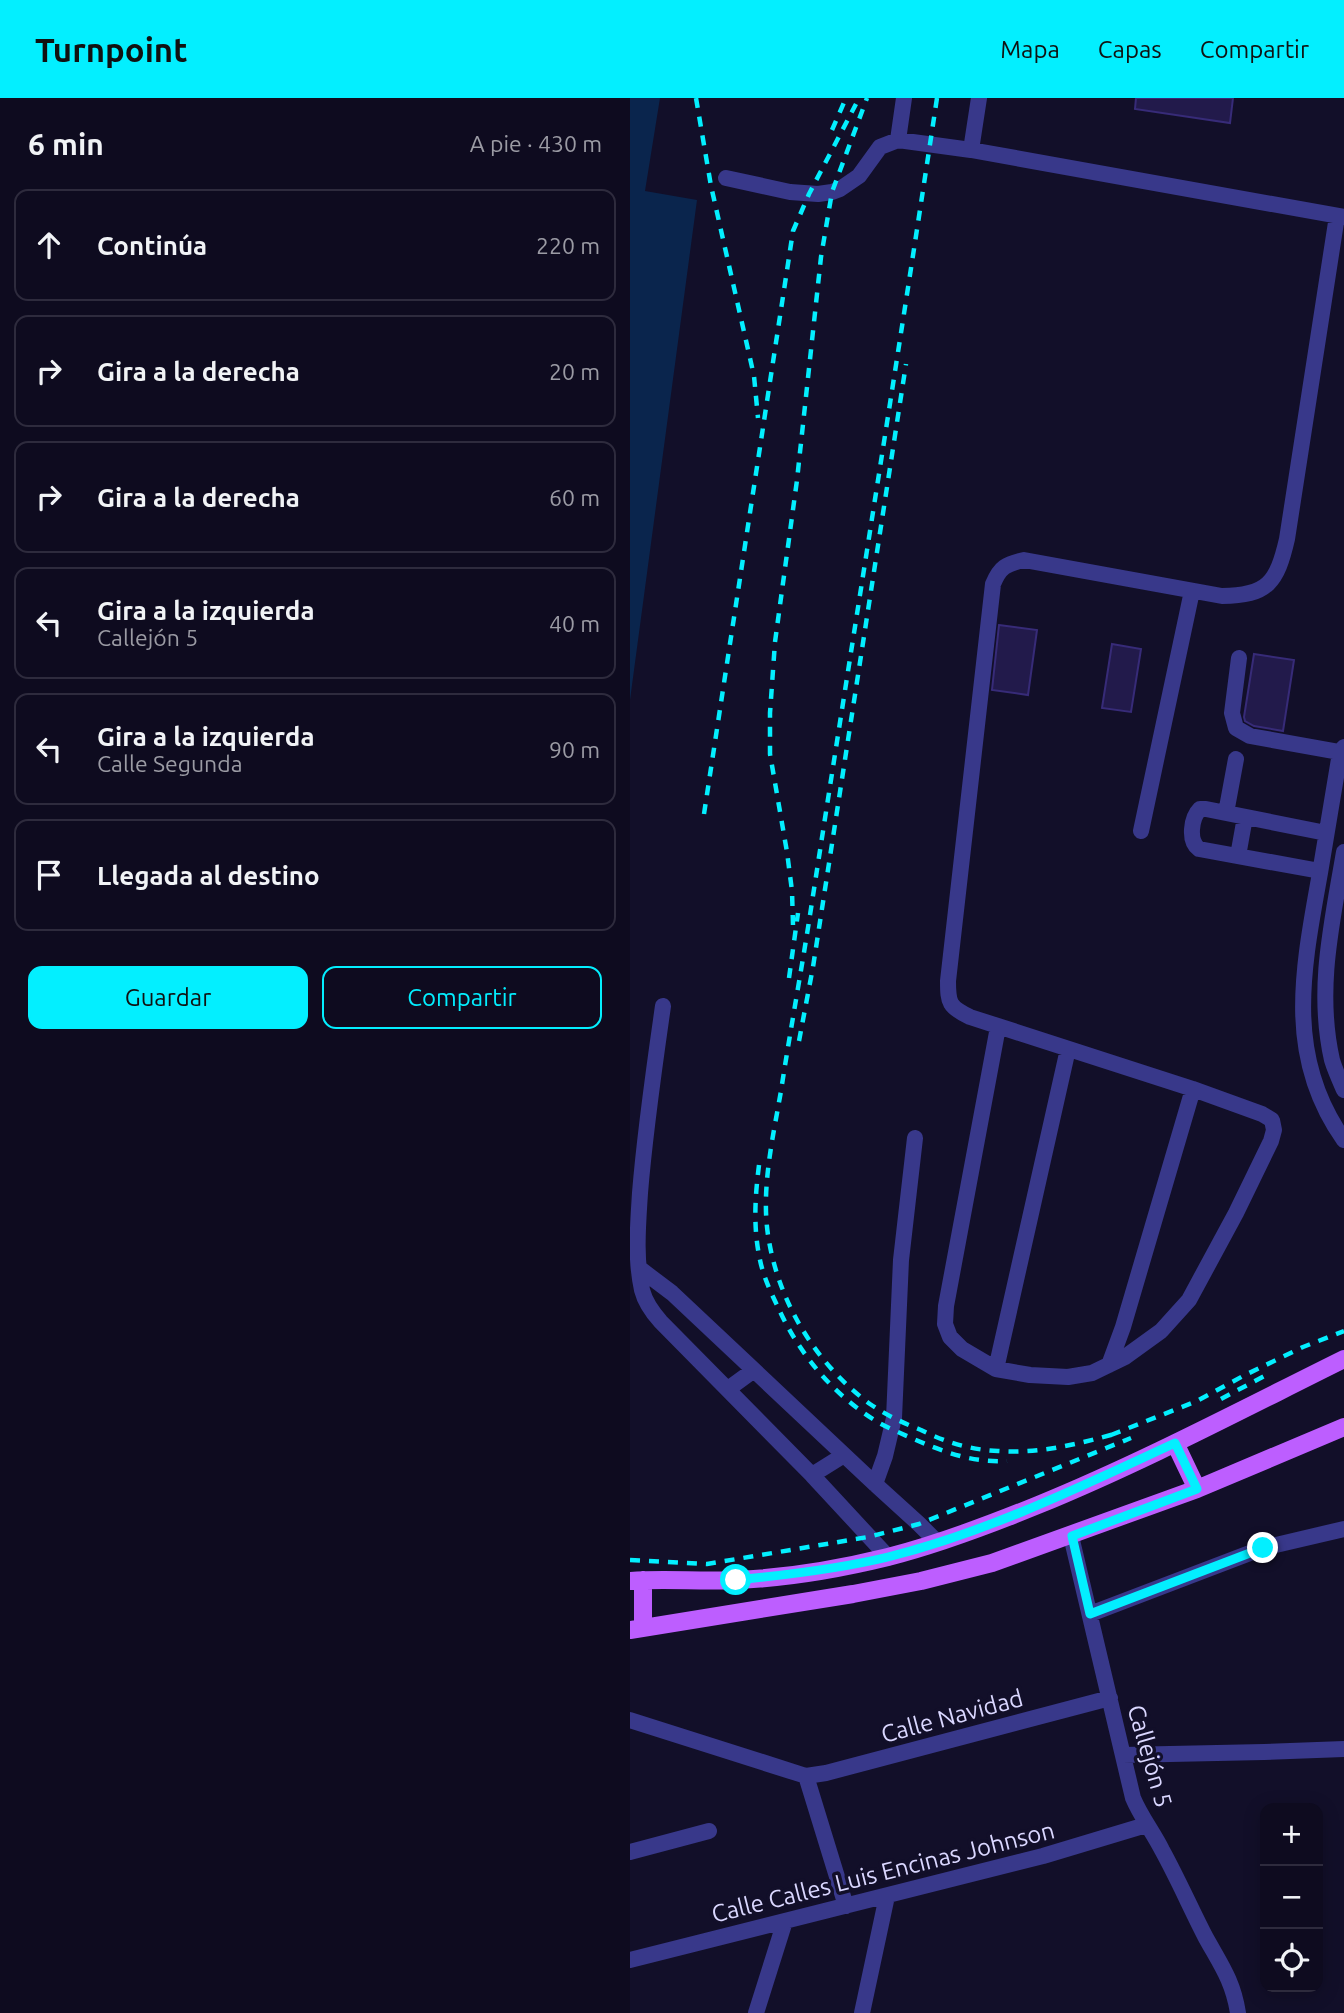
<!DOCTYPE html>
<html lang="es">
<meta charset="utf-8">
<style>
body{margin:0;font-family:Ubuntu,sans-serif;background:#171428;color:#f1f3f6}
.controls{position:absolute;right:21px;bottom:21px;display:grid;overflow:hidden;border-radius:14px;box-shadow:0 4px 18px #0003}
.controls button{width:63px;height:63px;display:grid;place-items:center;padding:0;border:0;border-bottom:2px solid #2e2b3d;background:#0e0b1f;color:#f1f3f6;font:35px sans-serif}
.stop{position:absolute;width:21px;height:21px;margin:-16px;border:5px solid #03efff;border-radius:50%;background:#fff}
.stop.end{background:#03efff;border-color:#fff;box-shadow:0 2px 7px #0008}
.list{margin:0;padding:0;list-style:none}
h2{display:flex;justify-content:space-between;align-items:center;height:91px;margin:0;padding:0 28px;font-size:30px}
h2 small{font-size:23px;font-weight:400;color:#9b9ba4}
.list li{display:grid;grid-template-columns:46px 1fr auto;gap:21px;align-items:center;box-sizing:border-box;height:112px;margin:0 14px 14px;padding:0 14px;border:2px solid #2e2b3d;border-radius:14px}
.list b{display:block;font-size:26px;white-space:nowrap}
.list p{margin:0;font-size:23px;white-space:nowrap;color:#9b9ba4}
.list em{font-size:23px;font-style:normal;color:#9b9ba4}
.actions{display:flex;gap:14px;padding:21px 28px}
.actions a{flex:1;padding:16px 0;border:2px solid #03efff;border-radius:14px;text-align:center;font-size:24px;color:#03efff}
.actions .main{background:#03efff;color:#111}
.icon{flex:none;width:38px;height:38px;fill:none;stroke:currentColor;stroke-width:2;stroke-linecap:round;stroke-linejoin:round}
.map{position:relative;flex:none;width:714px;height:1915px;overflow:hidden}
header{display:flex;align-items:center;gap:42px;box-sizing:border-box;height:98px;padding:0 35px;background:#03efff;color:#111}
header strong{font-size:33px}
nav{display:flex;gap:38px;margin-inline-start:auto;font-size:24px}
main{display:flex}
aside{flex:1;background:#0e0b1f}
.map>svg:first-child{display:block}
.water{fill:#0a254d}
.building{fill:#221a4b;stroke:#372b78;stroke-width:2}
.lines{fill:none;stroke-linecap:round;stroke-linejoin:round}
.minor{stroke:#38388a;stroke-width:16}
.major{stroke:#bd5eff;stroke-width:18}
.rail{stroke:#03efff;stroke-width:4.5;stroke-dasharray:10 9;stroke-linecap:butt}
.route{stroke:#03efff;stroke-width:9}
.labels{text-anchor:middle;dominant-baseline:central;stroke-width:7;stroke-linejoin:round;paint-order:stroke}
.street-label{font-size:24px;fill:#dad7ff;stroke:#120f29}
</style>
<header>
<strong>Turnpoint</strong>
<nav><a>Mapa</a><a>Capas</a><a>Compartir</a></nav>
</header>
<main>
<aside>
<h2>6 min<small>A pie · 430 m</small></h2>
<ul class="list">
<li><svg class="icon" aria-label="ahead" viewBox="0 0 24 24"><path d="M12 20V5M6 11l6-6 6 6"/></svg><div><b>Continúa</b></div><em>220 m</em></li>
<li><svg class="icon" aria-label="right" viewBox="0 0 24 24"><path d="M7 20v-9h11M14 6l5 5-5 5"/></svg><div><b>Gira a la derecha</b></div><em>20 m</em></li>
<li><svg class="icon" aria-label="right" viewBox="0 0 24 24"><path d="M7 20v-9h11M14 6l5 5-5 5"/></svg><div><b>Gira a la derecha</b></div><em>60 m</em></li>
<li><svg class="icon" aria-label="left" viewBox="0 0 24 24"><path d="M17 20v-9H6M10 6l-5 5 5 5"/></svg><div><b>Gira a la izquierda</b><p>Callejón 5</p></div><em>40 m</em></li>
<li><svg class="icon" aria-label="left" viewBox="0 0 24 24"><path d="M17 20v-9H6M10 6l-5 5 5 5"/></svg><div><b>Gira a la izquierda</b><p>Calle Segunda</p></div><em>90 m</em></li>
<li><svg class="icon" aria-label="arrive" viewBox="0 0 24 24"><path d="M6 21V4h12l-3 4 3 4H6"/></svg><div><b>Llegada al destino</b></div></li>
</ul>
<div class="actions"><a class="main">Guardar</a><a>Compartir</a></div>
</aside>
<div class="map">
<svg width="714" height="1915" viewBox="0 0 714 1915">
<rect width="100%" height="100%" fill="#120f29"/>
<!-- water -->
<path class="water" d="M0 0H30L15 93 67 102 0 602Z"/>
<!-- building -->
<path class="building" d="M506 0H603L600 25 505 11Z
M369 527 407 532 398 597 362 592Z
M482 546 511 551 501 614 472 610Z
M624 556 664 562 653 633 624 628 615 623 614 619Z"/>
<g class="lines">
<!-- minor -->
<path class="minor" d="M268 42 274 0
M341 52 349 0
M96 80 160 94 188 96 202 94 210 91 229 78 250 49 268 42 341 52 714 119
M609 560 602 615 606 630 620 638 714 655
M714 649 710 655C703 695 697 735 690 775 673 870 654 958 714 1042
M596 715 606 661
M511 733 562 493
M714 754C702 825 686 891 702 962 705 972 710 983 714 992
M608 758 615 719
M690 773 569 751C558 743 561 720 570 711H576L696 735
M33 908C24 971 15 1032 10 1095 8 1127 5 1160 12 1192 15 1204 22 1214 31 1224L182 1377 258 1459
M368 929 316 1208 315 1226 320 1239 332 1251 366 1271 400 1277 438 1279 462 1275 495 1259 531 1233 559 1202 606 1115 641 1043 644 1032 642 1022 632 1016 563 991 340 919C319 909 318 905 318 883L363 486C370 469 376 466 394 462L592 498C638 498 647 484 657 441L707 118
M9 1170 42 1195 245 1386 289 1426 307 1444
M479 1267 493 1229 563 991
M366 1271 438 951
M98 1291 124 1272
M182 1377 214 1357
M245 1386 255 1358 264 1320 271 1162 285 1040
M441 1438 503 1700C511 1719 523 1734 532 1752 548 1781 561 1811 576 1840 591 1867 603 1883 608 1915
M460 1516 633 1450 714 1431
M0 1622 176 1678 216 1808
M493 1657 634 1654 714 1651
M176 1678 196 1675 480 1600
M0 1754 79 1733
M0 1862 413 1758 516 1727
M126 1915 155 1823
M232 1915 257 1798"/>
<!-- major -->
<path class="major" d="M545 1345 567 1391
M13 1482V1530
M0 1483C35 1480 71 1484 106 1482 156 1480 209 1471 258 1459 309 1446 359 1427 408 1407 513 1364 613 1311 714 1261
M0 1532 223 1496 291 1483 362 1465 567 1391 714 1329"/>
<!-- rail -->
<path class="rail" d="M66 0 81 88 124 278 128 320
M307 0C266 272 222 545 180 817 171 875 160 934 151 993 143 1039 131 1090 138 1137 148 1204 186 1266 240 1306 256 1317 273 1325 291 1332 315 1344 341 1352 368 1353 410 1356 448 1346 488 1335
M202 32 216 0
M74 716 163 133 179 96 226 6
M163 827 162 793 157 754 140 656V615L145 544 167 382 191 159 202 94 237 0
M159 880 168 815
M169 943 183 869 276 266
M129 1067C125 1099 123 1130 130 1162 133 1177 140 1193 147 1207 167 1253 202 1296 246 1323 256 1329 268 1334 279 1339 311 1353 341 1365 377 1363
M591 1301 640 1275
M481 1337 567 1303 613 1278 673 1249 714 1233
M0 1462 77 1466 238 1439 289 1426 501 1340"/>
</g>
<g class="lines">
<!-- route -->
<path class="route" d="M106 1482C157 1477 209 1471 258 1459 358 1434 452 1388 545 1345L567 1391 442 1438 460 1516 633 1450"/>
</g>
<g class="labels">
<!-- street labels -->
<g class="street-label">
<text transform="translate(322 1618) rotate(-15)">Calle Navidad</text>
<text transform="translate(520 1658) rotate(74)">Callejón 5</text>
<text transform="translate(253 1774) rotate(-14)">Calle Calles Luis Encinas Johnson</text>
</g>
</g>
</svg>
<div class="controls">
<button>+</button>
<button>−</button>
<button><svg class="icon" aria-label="locate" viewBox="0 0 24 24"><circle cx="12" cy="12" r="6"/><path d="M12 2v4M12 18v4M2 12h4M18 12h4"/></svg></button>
</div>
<div class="stop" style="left:106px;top:1482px"></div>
<div class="stop end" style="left:633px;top:1450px"></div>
</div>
</main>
